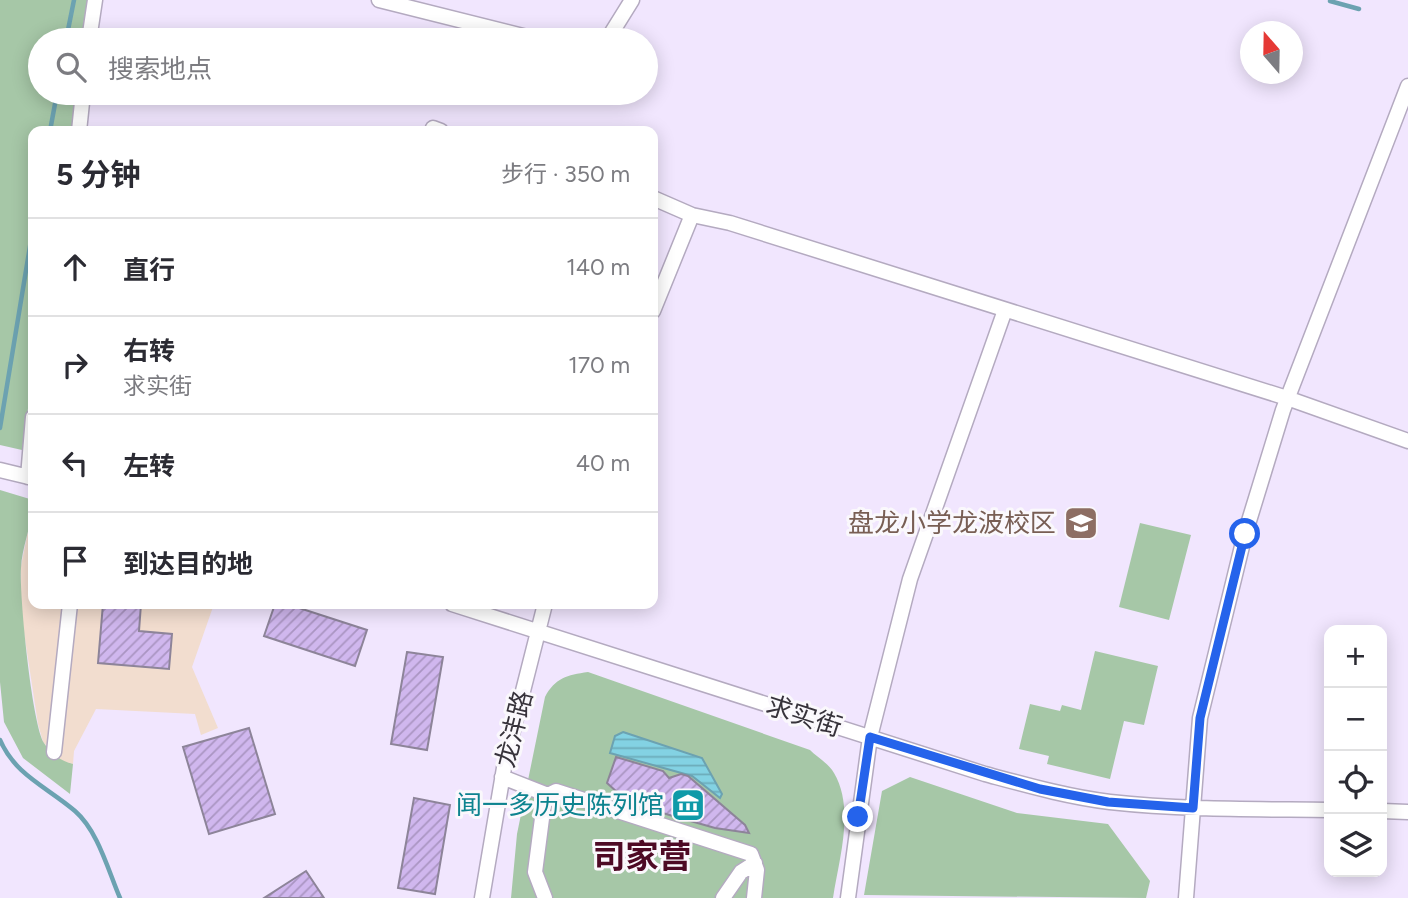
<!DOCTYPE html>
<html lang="zh">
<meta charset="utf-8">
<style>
body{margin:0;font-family:Figtree,"Noto Sans SC",sans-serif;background:#f2f2f3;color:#2b2b33}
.controls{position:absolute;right:21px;bottom:21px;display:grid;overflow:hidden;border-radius:14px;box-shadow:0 4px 18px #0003}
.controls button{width:63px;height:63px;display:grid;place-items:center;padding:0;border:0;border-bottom:2px solid #e1e1e2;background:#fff;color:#2b2b33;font:35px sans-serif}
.compass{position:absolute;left:1240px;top:21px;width:63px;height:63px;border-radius:50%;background:#fff;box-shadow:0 4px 18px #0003;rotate:340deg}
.stop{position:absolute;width:21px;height:21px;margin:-16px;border:5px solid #2563eb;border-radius:50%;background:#fff}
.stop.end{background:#2563eb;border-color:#fff;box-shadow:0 2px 7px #0008}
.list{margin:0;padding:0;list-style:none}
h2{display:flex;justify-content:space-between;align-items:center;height:91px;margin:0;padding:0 28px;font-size:30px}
h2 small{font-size:23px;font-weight:400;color:#7c7c81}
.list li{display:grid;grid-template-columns:46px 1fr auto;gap:21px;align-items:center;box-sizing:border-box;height:98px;padding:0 28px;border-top:2px solid #e1e1e2}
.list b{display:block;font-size:26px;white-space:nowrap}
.list p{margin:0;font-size:23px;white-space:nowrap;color:#7c7c81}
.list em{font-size:23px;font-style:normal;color:#7c7c81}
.icon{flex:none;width:38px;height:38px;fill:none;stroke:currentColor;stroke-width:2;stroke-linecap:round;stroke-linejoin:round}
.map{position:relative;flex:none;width:1408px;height:898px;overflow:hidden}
.search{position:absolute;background:#fff;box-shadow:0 4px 18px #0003;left:28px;top:28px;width:630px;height:77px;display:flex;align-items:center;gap:18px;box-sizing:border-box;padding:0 24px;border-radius:38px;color:#7c7c81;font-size:26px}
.panel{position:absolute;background:#fff;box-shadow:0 4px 18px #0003;left:28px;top:126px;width:630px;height:483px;border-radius:14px}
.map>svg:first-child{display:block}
.commercial{fill:#f2ddcf}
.park{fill:#a6c7a7}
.water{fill:url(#water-rules);stroke:#6ca2b1;stroke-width:2}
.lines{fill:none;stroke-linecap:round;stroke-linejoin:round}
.stream{stroke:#6ca2b1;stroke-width:4.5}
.building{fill:url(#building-hatch);stroke:#8d8499;stroke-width:2}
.minor-casing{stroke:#b4aac0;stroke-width:17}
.minor{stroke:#fff;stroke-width:14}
.route{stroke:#2563eb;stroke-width:9}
.labels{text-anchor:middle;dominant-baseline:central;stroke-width:6;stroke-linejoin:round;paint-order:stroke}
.education-label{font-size:26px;fill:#785e54;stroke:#faf8fc;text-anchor:end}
.street-label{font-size:26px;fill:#37333b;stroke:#faf8fc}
.culture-label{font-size:26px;fill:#0d838f;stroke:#faf8fc;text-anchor:end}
.district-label{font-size:33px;font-weight:bold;fill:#4e0a25;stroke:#faf8fc}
</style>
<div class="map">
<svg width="1408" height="898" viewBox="0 0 1408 898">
<defs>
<pattern id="water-rules" width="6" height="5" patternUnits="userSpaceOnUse" patternTransform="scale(1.75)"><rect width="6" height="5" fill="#83d2e3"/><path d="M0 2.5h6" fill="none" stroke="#6cabb9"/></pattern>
<pattern id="building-hatch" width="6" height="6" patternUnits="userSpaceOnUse" patternTransform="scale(1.75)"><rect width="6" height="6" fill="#d0b7ee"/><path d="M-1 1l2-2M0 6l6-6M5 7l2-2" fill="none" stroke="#aa95c2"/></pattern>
</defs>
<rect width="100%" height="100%" fill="#f1e6fe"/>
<!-- commercial -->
<path class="commercial" d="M33 506V604H214L192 667 218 728 201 735 195 714 96 709 74 751 73 764 61 761 43 742 38 724 21 613V566Z"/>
<!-- park -->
<path class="park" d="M0 0H89L83 40H40V93H77L73 131H33V374L22 450 0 445Z
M0 490 33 500C33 523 22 545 21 568 19 594 32 724 44 743 51 754 61 761 73 764L70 794 23 758 4 722 0 682Z
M1140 523 1191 535 1169 620 1119 607Z
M1095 651 1158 666 1144 725 1124 721 1110 779 1047 764 1049 756 1019 749 1030 704 1060 711 1062 705 1081 710Z
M588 672 810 750C817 757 829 764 834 773 855 809 839 859 833 898H511L517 834 545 697C555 678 567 675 588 672Z
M910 777 1017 813 1108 824 1150 881 1146 898 864 895 882 791Z"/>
<!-- water -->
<path class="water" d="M623 732 702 758 722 794 720 798 692 776 610 753 615 736Z"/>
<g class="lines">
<!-- stream -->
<path class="stream" d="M1330 1 1359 9
M66 40 74 0
M50 131 57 93
M0 428 33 228
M0 740C15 775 47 787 75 811 98 831 108 870 120 898"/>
</g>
<!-- building -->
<path class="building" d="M103 604H141L139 631 172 634 169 669 98 663Z
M275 604H287L367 630 355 666 264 636Z
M407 652 443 657 427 750 391 744Z
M249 728 275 814 209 834 183 747Z
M616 757 663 771 669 778 681 774 688 776 745 825 749 833 715 828 652 810 655 798H638L617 792 607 783Z
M414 798 450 805 435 894 398 888Z
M306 871 324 898H264Z"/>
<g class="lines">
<!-- minor casing -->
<g class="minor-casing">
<path id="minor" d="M379 0 539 40
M89 40 95 0
M599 40 609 37 632 0
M433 128 441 131
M79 131 83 93
M653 198 692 215 730 223 1287 398 1408 441
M653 311 692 215
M0 470 33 478
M28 477 33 417
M452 604 985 774C1026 785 1068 797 1110 802 1183 810 1256 809 1329 810
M54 752 70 604
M502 777 548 795
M1382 811 1408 812
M482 898 505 762 545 604
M545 898 535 872 544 803 548 795 556 791 751 854 757 870 754 898
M723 898 741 872 755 863
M848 898 870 737 910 579 1005 310
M1186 898 1200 718 1245 534 1283 410 1408 86"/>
</g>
<!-- minor -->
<use href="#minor" class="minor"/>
</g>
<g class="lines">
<!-- route -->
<path class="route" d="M858 817 870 737 1040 789 1108 802 1193 808 1200 718 1245 534"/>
</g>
<!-- icons -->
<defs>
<g id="school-square" transform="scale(1.75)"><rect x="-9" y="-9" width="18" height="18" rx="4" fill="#8d6e63" stroke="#faf8fc"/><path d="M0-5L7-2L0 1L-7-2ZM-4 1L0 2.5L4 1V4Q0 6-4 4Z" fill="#fff"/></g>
<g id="museum-square" transform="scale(1.75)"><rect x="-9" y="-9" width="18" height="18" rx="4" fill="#0f9aa8" stroke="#faf8fc"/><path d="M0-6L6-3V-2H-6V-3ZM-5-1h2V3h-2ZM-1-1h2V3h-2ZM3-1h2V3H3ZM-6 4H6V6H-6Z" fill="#fff"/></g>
</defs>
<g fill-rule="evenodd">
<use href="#school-square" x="1081" y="523"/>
<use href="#museum-square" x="688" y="805"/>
</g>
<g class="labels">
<!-- education labels -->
<g class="education-label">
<text x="1056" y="523">盘龙小学龙波校区</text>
</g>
<!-- street labels -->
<g class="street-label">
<text transform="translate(804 716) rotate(18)">求实街</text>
<text transform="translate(514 729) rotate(-76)">龙沣路</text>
</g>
<!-- culture labels -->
<g class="culture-label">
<text x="664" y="805">闻一多历史陈列馆</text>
</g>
<!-- district labels -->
<g class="district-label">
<text x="642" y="856">司家营</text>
</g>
</g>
</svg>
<div class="controls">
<button>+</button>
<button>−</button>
<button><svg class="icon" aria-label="locate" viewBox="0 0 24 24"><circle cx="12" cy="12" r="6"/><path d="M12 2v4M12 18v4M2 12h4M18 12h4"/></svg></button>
<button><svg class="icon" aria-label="layers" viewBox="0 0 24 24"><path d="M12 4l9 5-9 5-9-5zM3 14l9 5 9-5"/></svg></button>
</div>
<svg class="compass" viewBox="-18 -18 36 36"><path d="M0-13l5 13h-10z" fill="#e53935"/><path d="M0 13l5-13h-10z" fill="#7c7c81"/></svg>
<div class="stop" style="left:1245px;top:534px"></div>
<div class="stop end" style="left:858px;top:817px"></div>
<div class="search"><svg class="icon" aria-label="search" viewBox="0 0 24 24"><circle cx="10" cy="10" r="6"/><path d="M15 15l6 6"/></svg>搜索地点</div>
<section class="panel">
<h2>5 分钟<small>步行 · 350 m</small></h2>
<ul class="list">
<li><svg class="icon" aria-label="ahead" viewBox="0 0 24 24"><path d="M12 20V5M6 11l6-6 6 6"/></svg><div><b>直行</b></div><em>140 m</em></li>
<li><svg class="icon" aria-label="right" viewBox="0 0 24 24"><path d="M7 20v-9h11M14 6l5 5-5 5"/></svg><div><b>右转</b><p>求实街</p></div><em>170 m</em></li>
<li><svg class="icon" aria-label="left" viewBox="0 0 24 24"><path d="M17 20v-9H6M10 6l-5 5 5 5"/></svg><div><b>左转</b></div><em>40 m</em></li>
<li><svg class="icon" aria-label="arrive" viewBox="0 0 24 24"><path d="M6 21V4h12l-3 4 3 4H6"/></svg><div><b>到达目的地</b></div></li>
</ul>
</section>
</div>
